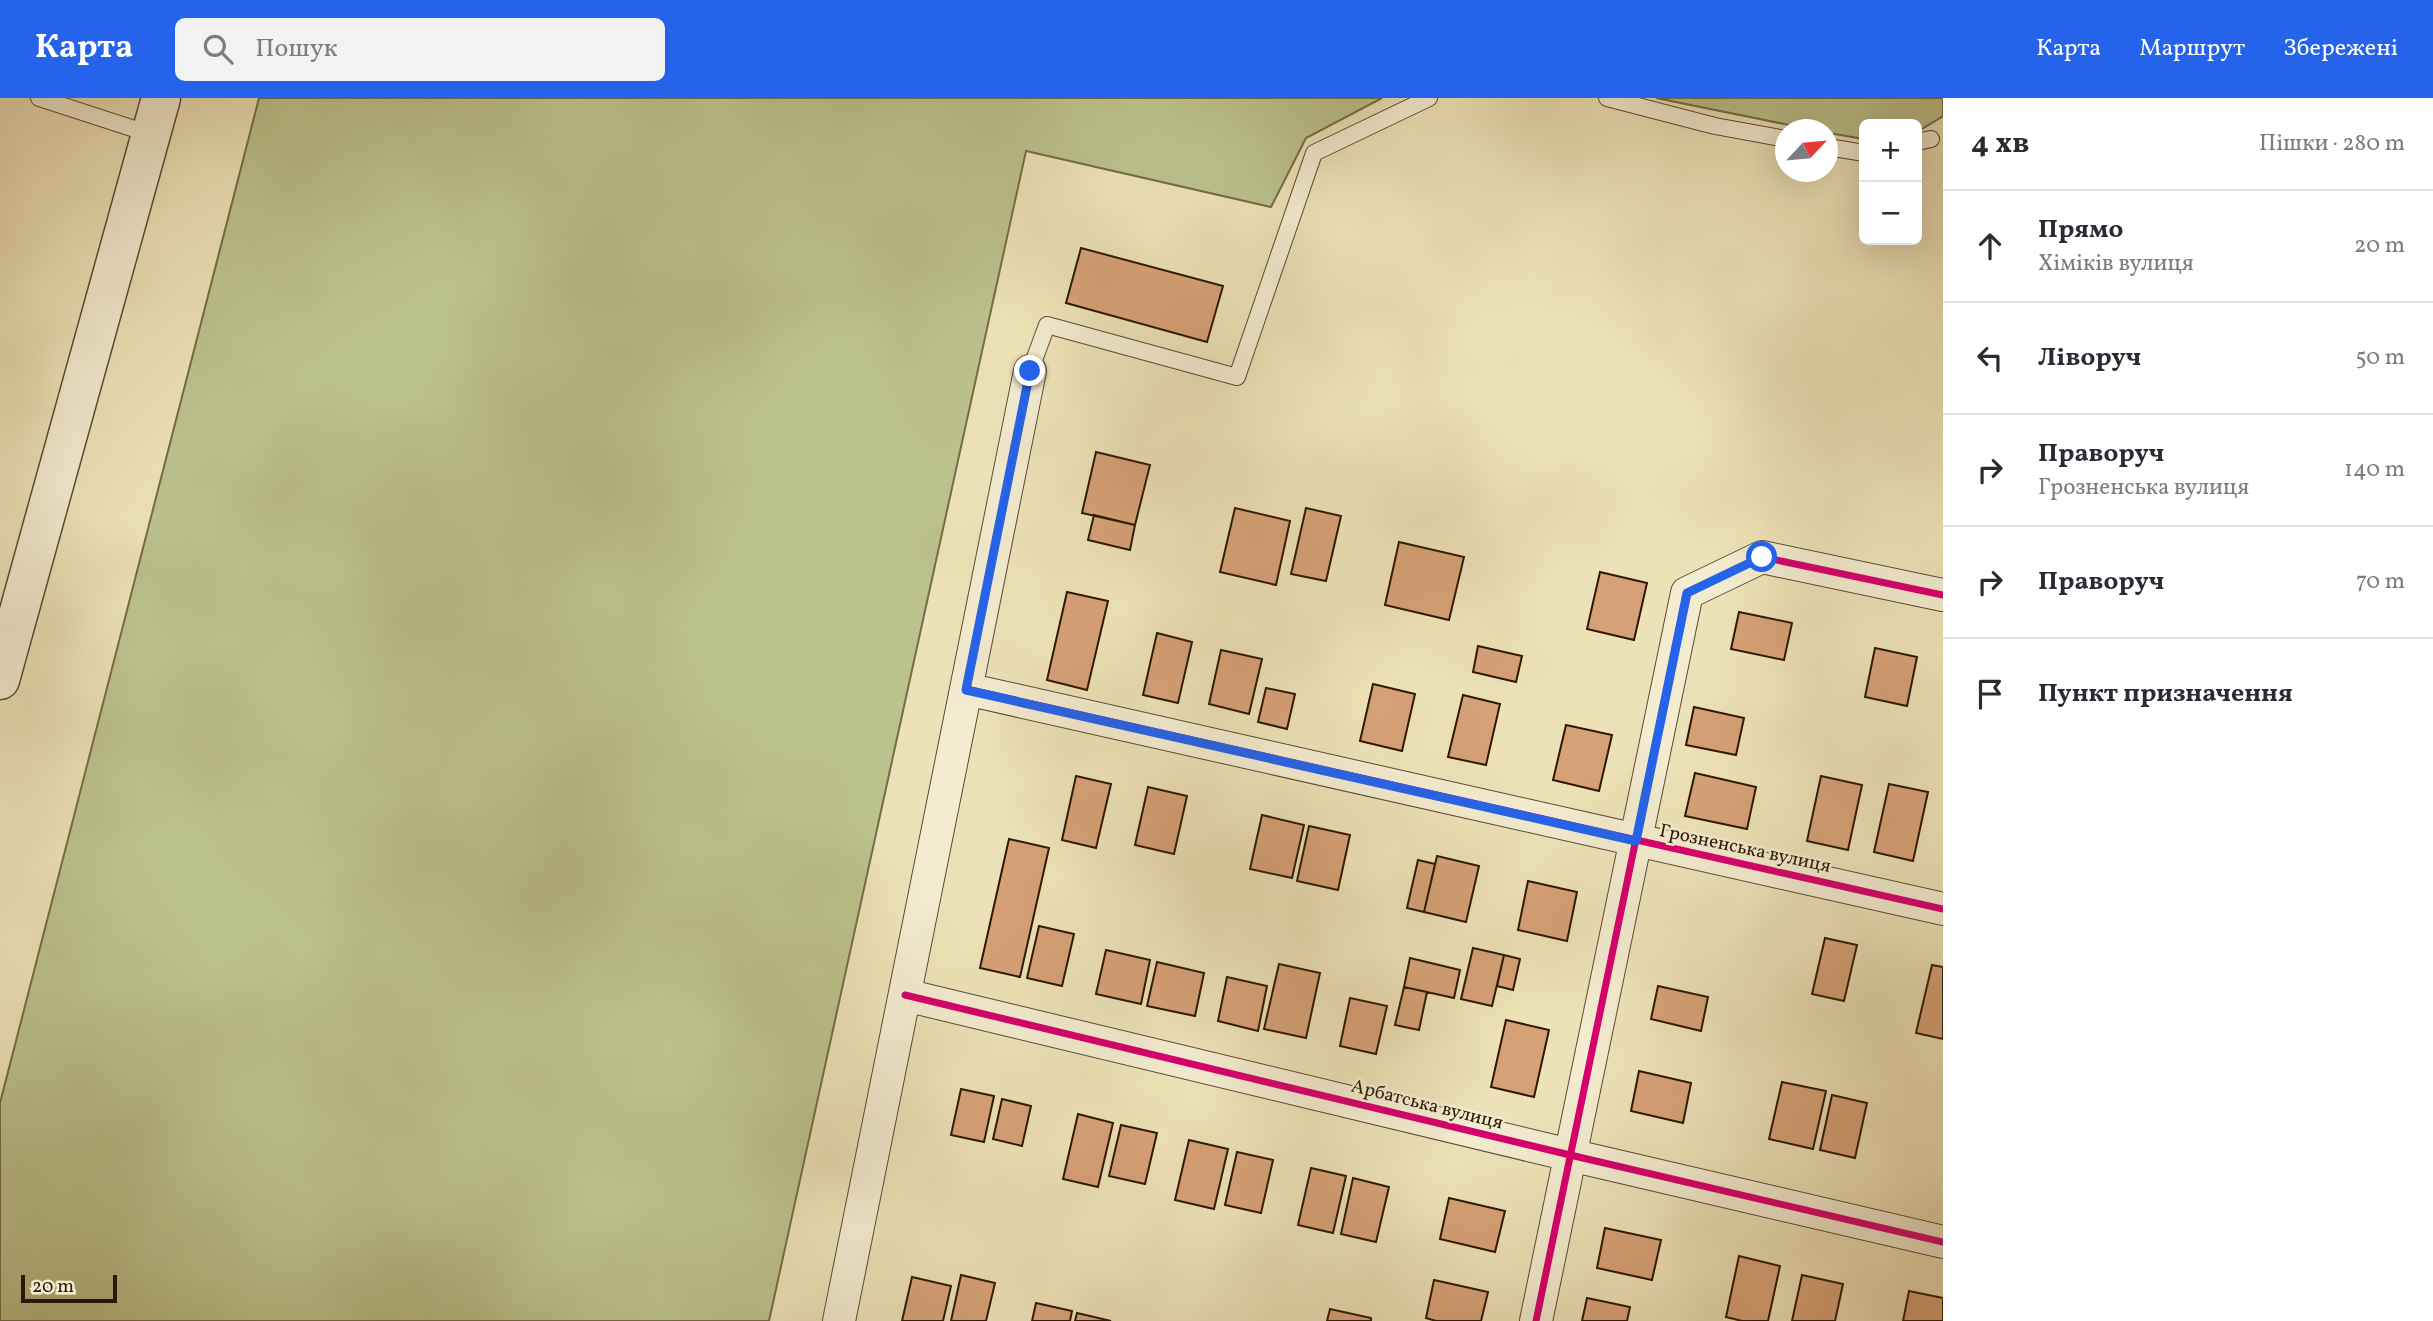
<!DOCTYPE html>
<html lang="uk">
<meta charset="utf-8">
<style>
body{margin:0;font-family:Vollkorn,serif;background:#f2f2f3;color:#2b2b33}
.controls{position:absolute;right:21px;top:21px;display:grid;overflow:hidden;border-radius:10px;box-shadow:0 7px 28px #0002}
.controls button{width:63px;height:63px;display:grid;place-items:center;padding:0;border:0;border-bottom:2px solid #e1e1e2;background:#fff;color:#2b2b33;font:35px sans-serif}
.compass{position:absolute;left:1775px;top:21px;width:63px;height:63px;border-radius:50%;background:#fff;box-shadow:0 7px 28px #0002;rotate:64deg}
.scale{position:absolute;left:21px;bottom:18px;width:96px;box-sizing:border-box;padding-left:7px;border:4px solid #2d1805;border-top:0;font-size:19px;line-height:24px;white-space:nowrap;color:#2d1805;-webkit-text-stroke:5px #f3ecd0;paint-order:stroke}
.stop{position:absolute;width:21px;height:21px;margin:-16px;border:5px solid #2563eb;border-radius:50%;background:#fff}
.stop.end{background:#2563eb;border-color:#fff;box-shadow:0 2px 7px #0008}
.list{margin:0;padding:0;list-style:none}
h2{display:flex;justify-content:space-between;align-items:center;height:91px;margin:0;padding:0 28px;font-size:30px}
h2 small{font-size:23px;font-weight:400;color:#7c7c81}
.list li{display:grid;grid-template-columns:46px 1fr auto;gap:21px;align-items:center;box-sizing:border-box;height:112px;padding:0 28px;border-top:2px solid #e1e1e2}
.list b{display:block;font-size:26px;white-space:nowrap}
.list p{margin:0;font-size:23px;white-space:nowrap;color:#7c7c81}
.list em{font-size:23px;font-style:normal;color:#7c7c81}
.icon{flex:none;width:38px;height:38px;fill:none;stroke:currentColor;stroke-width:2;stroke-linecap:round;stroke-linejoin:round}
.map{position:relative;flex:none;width:1943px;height:1223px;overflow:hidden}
header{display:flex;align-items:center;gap:42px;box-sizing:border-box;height:98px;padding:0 35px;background:#2563eb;color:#fff}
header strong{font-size:33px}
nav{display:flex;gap:38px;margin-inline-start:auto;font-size:24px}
.search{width:490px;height:63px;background:#f2f2f3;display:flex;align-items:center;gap:18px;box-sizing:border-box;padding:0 24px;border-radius:10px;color:#7c7c81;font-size:26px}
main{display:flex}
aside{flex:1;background:#fff}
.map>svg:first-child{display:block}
.green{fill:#bcc28c;stroke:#746d48;stroke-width:2}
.building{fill:#d7a177;stroke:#2d1805;stroke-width:2}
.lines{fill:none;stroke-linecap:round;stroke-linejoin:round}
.service-casing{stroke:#5d4a32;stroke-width:18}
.minor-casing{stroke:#5d4a32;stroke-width:34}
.tertiary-casing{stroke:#5d4a32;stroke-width:41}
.service{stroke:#f3ecd0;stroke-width:16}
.minor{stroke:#f3ecd0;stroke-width:32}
.tertiary{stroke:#f3ecd0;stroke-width:38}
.cycleway-casing{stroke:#f3ecd0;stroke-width:11}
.cycleway{stroke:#d6006c;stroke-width:7}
.route{stroke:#2563eb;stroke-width:9}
.labels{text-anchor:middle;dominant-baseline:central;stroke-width:5;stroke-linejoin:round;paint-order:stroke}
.street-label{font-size:19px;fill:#2d1805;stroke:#f3ecd0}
</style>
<header>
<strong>Карта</strong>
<div class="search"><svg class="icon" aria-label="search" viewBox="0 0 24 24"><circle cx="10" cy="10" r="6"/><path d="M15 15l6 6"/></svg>Пошук</div>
<nav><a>Карта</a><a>Маршрут</a><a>Збережені</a></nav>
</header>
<main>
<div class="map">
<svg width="1943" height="1223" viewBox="0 0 1943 1223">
<rect width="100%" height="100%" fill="#ede2b7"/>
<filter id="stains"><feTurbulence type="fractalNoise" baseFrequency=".00286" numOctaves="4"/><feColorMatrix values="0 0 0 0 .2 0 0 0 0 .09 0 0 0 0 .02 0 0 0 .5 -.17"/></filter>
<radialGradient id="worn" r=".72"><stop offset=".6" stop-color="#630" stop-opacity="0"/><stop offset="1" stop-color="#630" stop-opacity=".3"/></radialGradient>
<!-- green -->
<path class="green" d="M259 0H1382L1306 40 1271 109 1026 53 769 1223H0V1005Z
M1656 0H1943V18L1917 34V26H1864V41L1828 35V32L1809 31Z"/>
<!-- building -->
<path class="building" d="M1081 150 1223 188 1207 244 1066 205Z
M1096 354 1150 367 1135 427 1082 415Z
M1235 410 1290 423 1276 487 1220 474Z
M1306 410 1341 418 1326 483 1291 476Z
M1094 417 1135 427 1130 452 1088 442Z
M1399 444 1464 459 1449 522 1385 507Z
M1600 474 1647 485 1634 542 1587 531Z
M1067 494 1108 503 1087 592 1047 582Z
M1739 514 1792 525 1784 562 1731 551Z
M1157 535 1192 544 1178 605 1143 597Z
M1478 548 1522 558 1516 584 1473 574Z
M1875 550 1917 559 1907 608 1865 599Z
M1221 552 1262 561 1249 616 1209 606Z
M1373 586 1415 596 1402 653 1360 643Z
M1266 590 1295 596 1287 631 1258 624Z
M1463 597 1500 606 1486 667 1448 659Z
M1694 609 1744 620 1736 657 1686 647Z
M1566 627 1612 637 1599 693 1553 682Z
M1695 675 1756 689 1747 731 1685 718Z
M1076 678 1111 686 1096 750 1062 742Z
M1821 678 1862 687 1848 752 1807 743Z
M1889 686 1928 694 1913 763 1874 754Z
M1148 689 1187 698 1174 756 1135 747Z
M1262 717 1304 727 1292 780 1250 771Z
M1309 728 1350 737 1338 792 1297 783Z
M1009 741 1049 750 1020 879 980 870Z
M1437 758 1479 768 1466 824 1424 814Z
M1418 762 1435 766 1424 814 1407 810Z
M1528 783 1577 794 1567 843 1518 832Z
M1039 828 1074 836 1062 888 1027 880Z
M1825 840 1857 847 1844 903 1812 896Z
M1473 850 1504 857 1492 908 1461 901Z
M1106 852 1150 862 1141 906 1096 896Z
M1504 857 1520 861 1513 892 1497 888Z
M1410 860 1460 872 1454 900 1404 889Z
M1157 864 1204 875 1195 918 1147 908Z
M1279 866 1320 875 1306 940 1264 931Z
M1932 867 1943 869V941L1916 935Z
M1227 879 1267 888 1258 933 1218 923Z
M1658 888 1708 899 1701 933 1651 921Z
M1404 889 1427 894 1419 932 1395 927Z
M1350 900 1387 908 1376 956 1340 948Z
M1506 922 1549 932 1534 999 1491 989Z
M1639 973 1691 985 1683 1025 1631 1013Z
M1782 984 1826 993 1813 1051 1769 1041Z
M961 991 994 998 984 1044 951 1037Z
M1832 997 1867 1005 1855 1060 1820 1052Z
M1002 1001 1031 1008 1022 1048 993 1041Z
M1078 1016 1113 1025 1098 1089 1063 1081Z
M1121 1027 1157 1035 1145 1086 1109 1078Z
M1189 1042 1228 1051 1214 1111 1175 1102Z
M1237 1054 1273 1062 1261 1115 1225 1107Z
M1311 1070 1346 1078 1333 1135 1298 1127Z
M1353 1080 1389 1089 1376 1144 1341 1136Z
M1449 1100 1505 1113 1495 1154 1440 1141Z
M1605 1130 1661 1142 1652 1182 1597 1170Z
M1739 1158 1780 1168 1768 1223H1742L1726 1219Z
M961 1177 995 1185 986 1223H951Z
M1802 1177 1843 1186 1835 1223H1792Z
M912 1179 951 1188 943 1223H902Z
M1434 1182 1488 1194 1481 1223H1436L1426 1220Z
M1909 1193 1943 1200V1223H1903Z
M1587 1200 1630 1209 1627 1223H1582Z
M1036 1205 1072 1213 1070 1223H1032Z
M1330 1211 1371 1220V1223H1327Z
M1077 1215 1111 1223H1075Z"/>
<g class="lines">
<!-- service casing -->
<g class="service-casing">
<path id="service" d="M39 0 150 36
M1607 0 1715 28 1786 41
M1917 44 1931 41
M1828 49 1864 55
M1030 273 1047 227 1237 279 1314 55 1429 0"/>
</g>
<!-- minor casing -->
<g class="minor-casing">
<path id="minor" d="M966 591 1943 811
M905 897 1570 1057 1943 1144
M839 1223 1030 273
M1536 1223 1687 495 1762 459 1943 497"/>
</g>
<!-- tertiary casing -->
<g class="tertiary-casing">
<path id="tertiary" d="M0 582 161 0"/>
</g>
<!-- service -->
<use href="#service" class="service"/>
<!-- minor -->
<use href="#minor" class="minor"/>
<!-- tertiary -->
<use href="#tertiary" class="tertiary"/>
<!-- cycleway casing -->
<g class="cycleway-casing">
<path id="cycleway" d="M966 591 1943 811
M905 897 1570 1057 1943 1144
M1536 1223 1687 495 1762 459 1943 497"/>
</g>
<!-- cycleway -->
<use href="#cycleway" class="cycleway"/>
</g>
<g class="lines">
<!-- route -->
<path class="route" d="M1030 273 966 592 1636 743 1687 495 1762 459"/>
</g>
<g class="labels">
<!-- street labels -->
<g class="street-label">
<text transform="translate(1745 751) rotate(12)">Грозненська вулиця</text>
<text transform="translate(1427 1007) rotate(14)">Арбатська вулиця</text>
</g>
</g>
<rect width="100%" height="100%" filter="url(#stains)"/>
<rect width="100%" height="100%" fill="url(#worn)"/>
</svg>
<div class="controls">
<button>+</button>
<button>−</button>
</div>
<svg class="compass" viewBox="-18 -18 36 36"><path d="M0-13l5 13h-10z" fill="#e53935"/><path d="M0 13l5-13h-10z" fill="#7c7c81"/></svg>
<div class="scale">20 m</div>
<div class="stop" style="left:1762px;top:459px"></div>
<div class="stop end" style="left:1030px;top:273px"></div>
</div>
<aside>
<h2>4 хв<small>Пішки · 280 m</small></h2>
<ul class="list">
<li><svg class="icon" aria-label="ahead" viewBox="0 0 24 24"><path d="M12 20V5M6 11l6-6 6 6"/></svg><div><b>Прямо</b><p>Хіміків вулиця</p></div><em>20 m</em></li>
<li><svg class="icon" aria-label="left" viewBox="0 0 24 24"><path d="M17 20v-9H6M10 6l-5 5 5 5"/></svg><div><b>Ліворуч</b></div><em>50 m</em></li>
<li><svg class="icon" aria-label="right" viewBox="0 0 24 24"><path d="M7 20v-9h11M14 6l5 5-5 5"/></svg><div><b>Праворуч</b><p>Грозненська вулиця</p></div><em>140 m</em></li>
<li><svg class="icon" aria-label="right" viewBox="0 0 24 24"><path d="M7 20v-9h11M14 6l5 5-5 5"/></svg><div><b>Праворуч</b></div><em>70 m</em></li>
<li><svg class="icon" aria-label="arrive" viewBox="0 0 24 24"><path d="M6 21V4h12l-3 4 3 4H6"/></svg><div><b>Пункт призначення</b></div></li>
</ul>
</aside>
</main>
